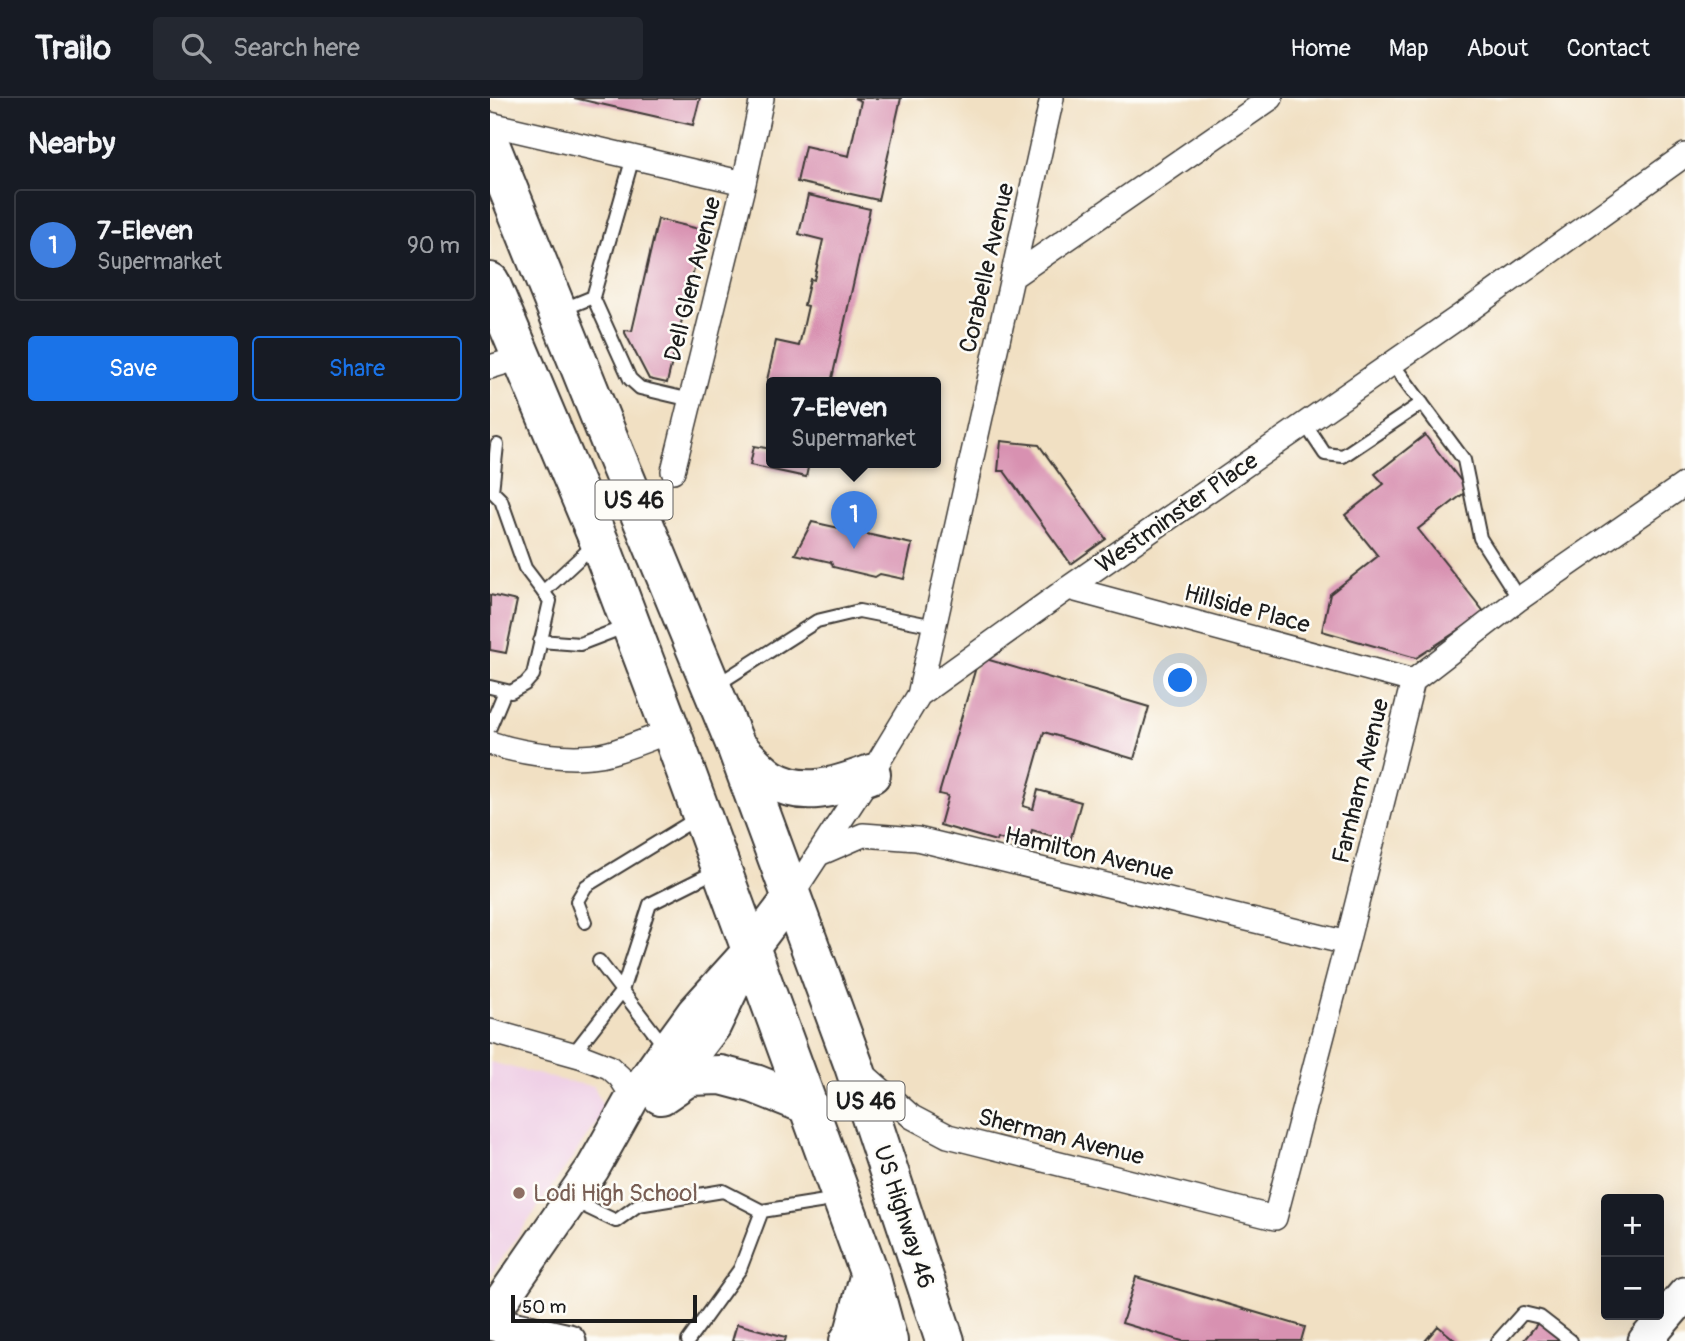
<!DOCTYPE html>
<meta charset="utf-8">
<style>
body{margin:0;font-family:Pangolin,sans-serif;background:#242831;color:#f1f3f6}
.controls{position:absolute;right:21px;bottom:21px;display:grid;overflow:hidden;border-radius:7px;box-shadow:0 7px 28px #0002}
.controls button{width:63px;height:63px;display:grid;place-items:center;padding:0;border:0;border-bottom:2px solid #363941;background:#171b24;color:#f1f3f6;font:35px sans-serif}
.scale{position:absolute;left:21px;bottom:18px;width:186px;box-sizing:border-box;padding-left:7px;border:4px solid #1c1c1c;border-top:0;font-size:19px;line-height:24px;white-space:nowrap;color:#1c1c1c;-webkit-text-stroke:5px #fdfcf7;paint-order:stroke}
.you{position:absolute;left:691px;top:583px;width:24px;height:24px;margin:-18px;border:5px solid #fff;border-radius:50%;background:#1a73e8;box-shadow:0 0 0 10px #1a73e833}
.badge{display:grid;place-items:center;width:46px;height:46px;border-radius:50%;background:#1a73e8;color:#fff;font-size:23px;font-weight:700}
.pin{position:absolute;translate:-50% -58px;filter:drop-shadow(0 2px 4px #0008)}
.pin::after{content:'';position:absolute;top:37px;width:24px;height:21px;background:inherit;clip-path:polygon(0 0,100% 0,50% 100%)}
.popup{position:absolute;left:276px;top:279px;width:175px;height:91px;box-sizing:border-box;display:grid;place-content:center;border-radius:7px;background:#171b24;filter:drop-shadow(0 2px 5px #0005);font-size:23px;white-space:nowrap;color:#9ea1a6}
.popup b{font-size:26px;color:#f1f3f6}
.popup::after{content:'';position:absolute;left:50%;top:100%;margin-left:-14px;border:14px solid transparent;border-top-color:#171b24}
.list{margin:0;padding:0;list-style:none}
h2{display:flex;justify-content:space-between;align-items:center;height:91px;margin:0;padding:0 28px;font-size:30px}
h2 small{font-size:23px;font-weight:400;color:#9ea1a6}
.list li{display:grid;grid-template-columns:46px 1fr auto;gap:21px;align-items:center;box-sizing:border-box;height:112px;margin:0 14px 14px;padding:0 14px;border:2px solid #363941;border-radius:7px}
.list b{display:block;font-size:26px;white-space:nowrap}
.list p{margin:0;font-size:23px;white-space:nowrap;color:#9ea1a6}
.list em{font-size:23px;font-style:normal;color:#9ea1a6}
.actions{display:flex;gap:14px;padding:21px 28px}
.actions a{flex:1;padding:16px 0;border:2px solid #1a73e8;border-radius:7px;text-align:center;font-size:24px;color:#1a73e8}
.actions .main{background:#1a73e8;color:#fff}
.icon{flex:none;width:38px;height:38px;fill:none;stroke:currentColor;stroke-width:2;stroke-linecap:round;stroke-linejoin:round}
.map{position:relative;flex:none;width:1195px;height:1243px;overflow:hidden}
header{display:flex;align-items:center;gap:42px;box-sizing:border-box;height:98px;padding:0 35px;background:#171b24;border-bottom:2px solid #363941}
header strong{font-size:33px}
nav{display:flex;gap:38px;margin-inline-start:auto;font-size:24px}
.search{width:490px;height:63px;background:#242831;display:flex;align-items:center;gap:18px;box-sizing:border-box;padding:0 24px;border-radius:7px;color:#9ea1a6;font-size:26px}
main{display:flex}
aside{flex:1;background:#171b24}
.map>svg:first-child{display:block}
.built{fill:#efd0e6}
.building{fill:#d891b1}
.lines{fill:none;stroke-linecap:round;stroke-linejoin:round}
.lane-casing{stroke:#3c3935;stroke-width:16}
.street-casing{stroke:#3c3935;stroke-width:26}
.secondary-casing{stroke:#3c3935;stroke-width:37}
.highway-casing{stroke:#3c3935;stroke-width:42}
.lane{stroke:#fff;stroke-width:12}
.street{stroke:#fff;stroke-width:23}
.secondary{stroke:#fff;stroke-width:33}
.highway{stroke:#fff;stroke-width:38}
.education-dot{fill:#8d6e63;stroke:#fdfcf7;stroke-width:2.5}
.labels{text-anchor:middle;dominant-baseline:central;stroke-width:5;stroke-linejoin:round;paint-order:stroke}
.shield{fill:#fdfcf7;stroke:#605f5e;stroke-width:2}
.shield-label{font-size:23px;font-weight:bold;fill:#1c1c1c}
.street-label{font-size:24px;fill:#1c1c1c;stroke:#fdfcf7}
.education-label{font-size:24px;fill:#785e54;stroke:#fdfcf7;text-anchor:start}
</style>
<header>
<strong>Trailo</strong>
<div class="search"><svg class="icon" aria-label="search" viewBox="0 0 24 24"><circle cx="10" cy="10" r="6"/><path d="M15 15l6 6"/></svg>Search here</div>
<nav><a>Home</a><a>Map</a><a>About</a><a>Contact</a></nav>
</header>
<main>
<aside>
<h2>Nearby<small></small></h2>
<ul class="list">
<li><span class="badge" style="background:#3f7fe0">1</span><div><b>7-Eleven</b><p>Supermarket</p></div><em>90 m</em></li>
</ul>
<div class="actions"><a class="main">Save</a><a>Share</a></div>
</aside>
<div class="map">
<svg width="1195" height="1243" viewBox="0 0 1195 1243">
<rect width="100%" height="100%" fill="#fdfcf7"/>
<filter id="ink" filterUnits="userSpaceOnUse"><feTurbulence type="fractalNoise" baseFrequency=".0143" numOctaves="2"/><feDisplacementMap in="SourceGraphic" scale="14" xChannelSelector="R" yChannelSelector="G"/><feConvolveMatrix kernelMatrix="1 2 1 2 8 2 1 2 1" color-interpolation-filters="sRGB"/></filter>
<filter id="wash" filterUnits="userSpaceOnUse"><feTurbulence type="fractalNoise" baseFrequency=".00686" numOctaves="4" result="noise"/><feDisplacementMap in="SourceGraphic" scale="28" xChannelSelector="R" yChannelSelector="G"/><feGaussianBlur stdDeviation="1.57" result="paint"/><feColorMatrix in="noise" values="0 0 0 0 0 0 0 0 0 0 0 0 0 0 0 0 0 1.4 0 .05"/><feComposite in="paint" operator="in"/></filter>
<g filter="url(#wash)">
<rect width="100%" height="100%" fill="#f1e0c3"/>
<!-- built -->
<path class="built" d="M0 964 75 983 104 988 115 1013 0 1178Z"/>
<g id="blocks">
<!-- building -->
<path class="building" d="M84 0H210L203 27Z
M364 0H411L388 102 307 84 315 48 359 58 371 3Z
M318 97 380 111 341 285H290L277 282 286 243 309 248 318 208 314 207 320 181 324 182 333 142 309 136Z
M168 121 213 132 177 285 159 281 135 235V232L142 233Z
M935 337 978 392 928 431 995 515 926 560 832 533 840 496 888 458 855 417 894 386 885 376Z
M511 343 549 347 616 441 581 466 514 373H508Z
M264 348 282 351V365H319L316 379 260 367Z
M322 424 422 446 414 481 390 476 385 479 343 469 341 464 305 456Z
M0 497 27 503 16 555 0 552Z
M489 559 659 609 644 661 554 634 533 708 543 711 548 692 591 704 580 743 542 732 537 749 507 740 506 743 450 727 458 698 449 696Z
M646 1179 815 1229 811 1243H692L632 1225Z
M1052 1220 1080 1243H1033Z
M247 1226 296 1239 295 1243H242Z
M948 1228 966 1243H935Z"/>
</g>
</g>
<g filter="url(#ink)">
<use href="#blocks" fill-opacity="0" stroke="#3c3935" stroke-width="2"/>
<g class="lines">
<!-- lane casing -->
<g class="lane-casing">
<path id="lane" d="M143 59 103 199 140 281 150 290 201 302
M71 212 103 199
M902 265 974 362 990 440 1029 501
M815 326 835 356 853 358 932 305
M53 494 106 445
M50 543 90 546 137 528
M225 588 327 523 369 513 445 528
M0 589 21 594 35 586 43 577 60 503 35 470 11 402 2 393 7 347
M0 629 15 593
M95 824 87 803 96 788 209 719
M109 863 175 949
M83 956 132 893 160 806 228 772
M82 1102 126 1123 148 1107 233 1093 272 1113 348 1101
M198 1243 250 1171 272 1113
M1008 1243 1033 1215 1050 1219 1081 1243"/>
</g>
<!-- street casing -->
<g class="street-casing">
<path id="street" d="M0 26 254 85
M522 179 781 0
M0 269 33 259
M183 373 254 85 272 0
M578 490 923 583
M429 597 562 0
M0 645C33 656 85 664 119 655 140 649 161 640 181 633
M329 756 373 737 427 741 857 845
M301 798 381 676 429 597 578 490 979 212 1195 57
M0 933 93 959 119 969 130 979 143 999
M371 974 422 1019 458 1038 785 1120 857 845 923 583 1029 501 1195 386"/>
</g>
<!-- secondary casing -->
<g class="secondary-casing">
<path id="secondary" d="M173 994 224 928 245 884
M0 1219 103 1070 143 999 177 951 204 914 261 851 301 798
M0 1225 79 1243
M1155 1243 1195 1196"/>
</g>
<!-- highway casing -->
<g class="highway-casing">
<path id="highway" d="M0 46 121 346 246 648 364 968 455 1243
M0 184 109 443 181 633 380 1177 398 1243
M249 651C259 661 270 674 281 681 314 701 348 688 381 676
M171 997 199 978 231 977 265 986 318 1007
M359 1243 364 1235 379 1179"/>
</g>
<!-- lane -->
<use href="#lane" class="lane"/>
<!-- street -->
<use href="#street" class="street"/>
<!-- secondary -->
<use href="#secondary" class="secondary"/>
<!-- highway -->
<use href="#highway" class="highway"/>
</g>
</g>
<!-- markers -->
<circle class="education-dot" cx="29" cy="1095" r="7"/>
<g class="labels">
<!-- shield labels -->
<g class="shield">
<rect x="105.5" y="382.5" width="77" height="39" rx="5"/>
<rect x="337.5" y="983.5" width="77" height="39" rx="5"/>
</g>
<g class="shield-label">
<text x="144" y="402">US 46</text>
<text x="376" y="1003">US 46</text>
</g>
<!-- street labels -->
<g class="street-label">
<text transform="translate(497 170) rotate(-77)">Corabelle Avenue</text>
<text transform="translate(203 181) rotate(-76)">Dell Glen Avenue</text>
<text transform="translate(687 415) rotate(-35)">Westminster Place</text>
<text transform="translate(757 511) rotate(15)">Hillside Place</text>
<text transform="translate(871 683) rotate(-76)">Farnham Avenue</text>
<text transform="translate(599 756) rotate(13)">Hamilton Avenue</text>
<text transform="translate(571 1039) rotate(14)">Sherman Avenue</text>
<text transform="translate(414 1119) rotate(72)">US Highway 46</text>
</g>
<!-- education labels -->
<g class="education-label">
<text x="43" y="1095">Lodi High School</text>
</g>
</g>
</svg>
<div class="controls">
<button>+</button>
<button>−</button>
</div>
<div class="scale">50 m</div>
<div class="you"></div>
<div class="pin badge" style="left:364px;top:451px;background:#3f7fe0">1</div>
<div class="popup"><b>7-Eleven</b>Supermarket</div>
</div>
</main>
